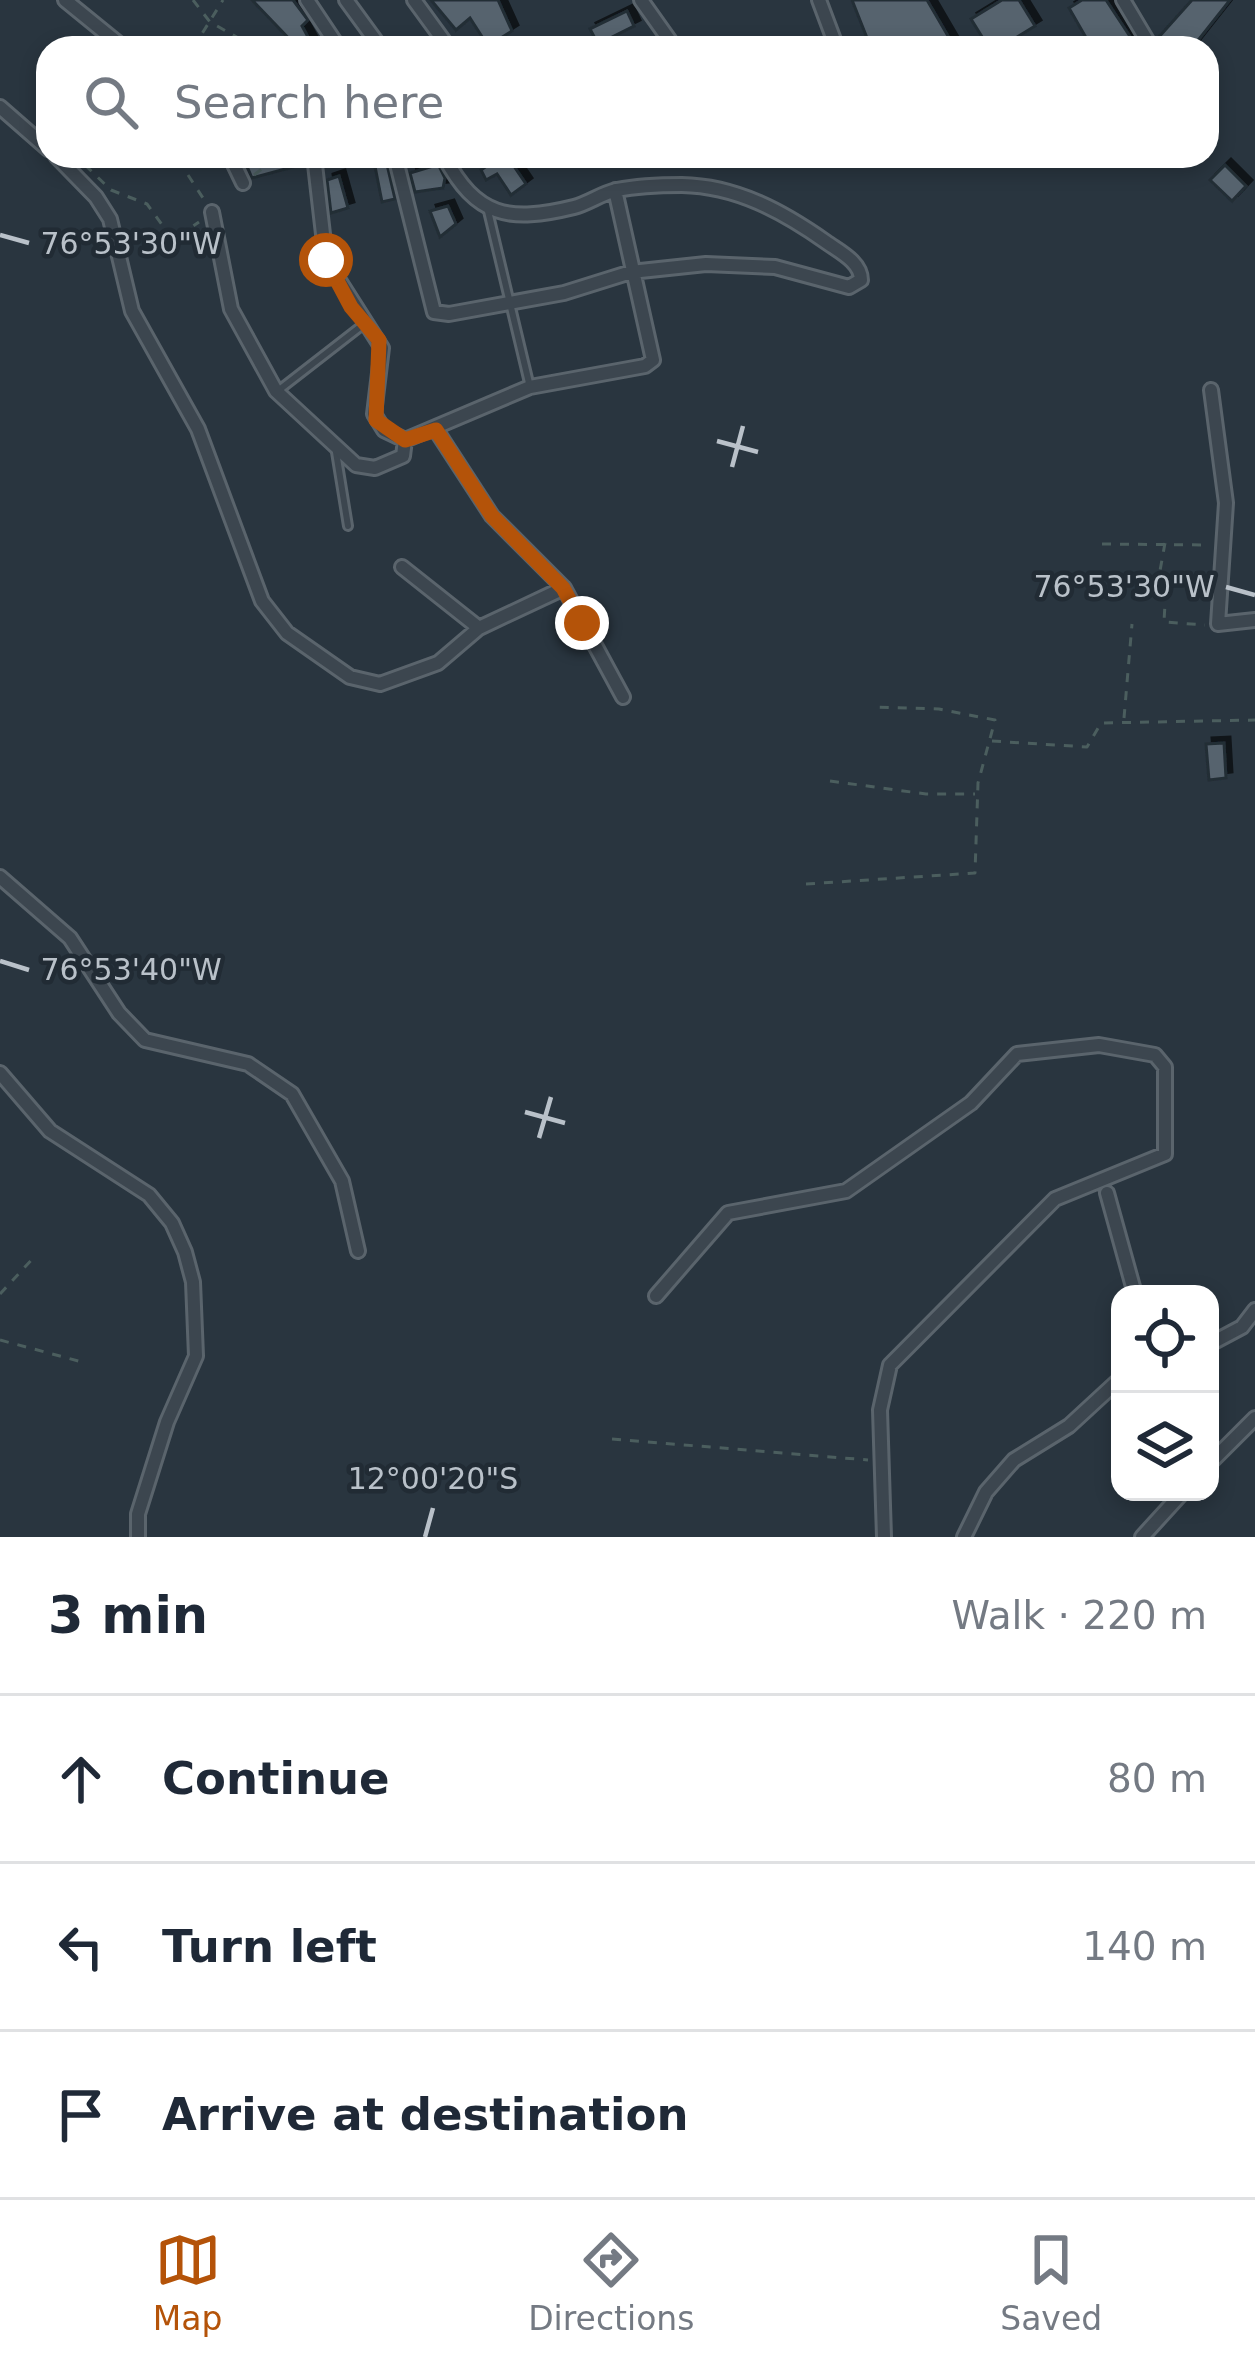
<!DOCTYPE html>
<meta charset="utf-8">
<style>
body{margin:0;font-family:"DejaVu Sans",sans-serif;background:#f2f2f3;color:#1f2937}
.controls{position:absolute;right:36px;bottom:36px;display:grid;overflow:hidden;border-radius:24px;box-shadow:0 6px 18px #0003}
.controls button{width:108px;height:108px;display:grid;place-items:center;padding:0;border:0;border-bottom:3px solid #e0e1e3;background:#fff;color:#1f2937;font:60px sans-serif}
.stop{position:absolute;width:36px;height:36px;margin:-27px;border:9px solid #b45309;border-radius:50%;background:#fff}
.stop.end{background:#b45309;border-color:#fff;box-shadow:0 3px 12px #0008}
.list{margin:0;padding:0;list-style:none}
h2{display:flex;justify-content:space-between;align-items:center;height:156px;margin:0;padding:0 48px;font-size:51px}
h2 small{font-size:39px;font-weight:400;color:#747a83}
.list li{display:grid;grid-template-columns:78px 1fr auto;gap:36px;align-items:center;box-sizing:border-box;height:168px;padding:0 48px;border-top:3px solid #e0e1e3}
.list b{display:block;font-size:45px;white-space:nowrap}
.list em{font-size:39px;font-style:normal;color:#747a83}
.icon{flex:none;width:66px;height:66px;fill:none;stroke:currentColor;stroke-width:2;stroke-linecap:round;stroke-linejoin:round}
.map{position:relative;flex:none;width:1255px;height:1537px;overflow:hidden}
.search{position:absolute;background:#fff;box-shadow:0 6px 18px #0003;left:36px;right:36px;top:36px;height:132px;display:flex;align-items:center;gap:30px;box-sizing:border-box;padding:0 42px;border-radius:36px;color:#747a83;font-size:45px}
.sheet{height:660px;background:#fff}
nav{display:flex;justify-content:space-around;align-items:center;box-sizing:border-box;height:168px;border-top:3px solid #e0e1e3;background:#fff;font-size:33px;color:#747a83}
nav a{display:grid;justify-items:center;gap:6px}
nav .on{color:#b45309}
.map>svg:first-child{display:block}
.building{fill:#57636e;stroke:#232d36;stroke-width:3;filter:url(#shadow)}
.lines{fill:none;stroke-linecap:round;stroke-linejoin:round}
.service-casing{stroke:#5a646c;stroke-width:12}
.minor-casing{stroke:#5a646c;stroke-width:18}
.path{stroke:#4b5e5e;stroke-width:3;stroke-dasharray:9 9;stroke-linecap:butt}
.service{stroke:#3c464f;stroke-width:6}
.minor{stroke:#3c464f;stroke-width:12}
.route{stroke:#b45309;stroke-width:15}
.ticks{fill:none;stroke:#b9c1c9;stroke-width:4.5}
.ticks-label{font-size:30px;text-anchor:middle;fill:#b9c1c9;stroke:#212b34;stroke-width:9;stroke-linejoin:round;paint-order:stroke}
</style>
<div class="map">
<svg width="1255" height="1537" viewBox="0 0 1255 1537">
<defs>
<filter id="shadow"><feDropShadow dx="6" dy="-6" stdDeviation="0" flood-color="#0009"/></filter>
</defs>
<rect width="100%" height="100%" fill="#29353f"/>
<!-- building -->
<path class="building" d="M252 0H293L308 20 302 26 314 48H298Z
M431 0H498L512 31 488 46 470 18 456 30Z
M852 0H927L955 48H871Z
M1002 0H1019L1035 26 999 48H989L971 19Z
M1082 0H1106L1131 38 1116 48H1092L1069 8Z
M1192 0H1230L1192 48H1156L1158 38Z
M627 11 634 26 598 44 590 29Z
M256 156H304V164L252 178 246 164Z
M373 156H385L395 199 382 202Z
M426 156H434L445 178 443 188 415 192 410 173 430 167Z
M501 156H507L526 184 511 195 497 174 486 180 481 170Z
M1225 165 1246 186 1232 201 1210 180Z
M339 176 348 208 331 213 327 180Z
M448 206 456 224 440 237 430 211Z
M1224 743 1226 778 1209 780 1206 744Z"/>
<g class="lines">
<!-- service casing -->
<g class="service-casing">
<path id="service" d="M488 211 530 387
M279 390 364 324
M336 452 348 526"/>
</g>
<!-- minor casing -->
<g class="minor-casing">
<path id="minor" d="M65 0 124 48
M307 0 339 48
M346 0 381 48
M414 0 449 48
M641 0 675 48
M819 0 837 48
M1123 0 1148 42
M0 107 48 149
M56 156 96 197 110 219 132 311 198 429 262 601 287 633 350 677 380 684 438 663 479 628 564 588
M230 156 243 183
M395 156 434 312 449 314 564 293 631 272 706 264 775 267 849 287 861 280C861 262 840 252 826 242 782 211 736 186 682 185 661 185 637 186 617 190 602 193 589 203 574 207 509 223 476 217 444 156
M212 212 231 309 276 391 356 465 375 468 403 456 405 440 384 430 374 414 382 348 326 260 314 156
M1211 390 1226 503 1218 624 1255 620
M436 430 492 516 564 588 623 697
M405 440 530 387 645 366 653 360 615 190
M402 567 479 628
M0 877 70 938 119 1013 145 1040 248 1064 292 1094 342 1181 358 1251
M0 1073 50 1131 149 1195 172 1223 185 1252 193 1282 196 1356 167 1422 138 1514V1537
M1107 1193 1135 1294
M656 1296 728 1213 846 1191 971 1103 1017 1054 1099 1045 1155 1055 1165 1067V1154L1055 1199 890 1365 880 1410 884 1537
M1210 1344 1242 1327 1255 1310
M1210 1463 1255 1418
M964 1537 986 1492 1014 1460 1069 1426 1120 1379
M1142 1537 1183 1492"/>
</g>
<!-- path -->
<path class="path" d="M193 0 210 22 256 48
M193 48 223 0
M85 165 111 190 147 204 173 240 199 222
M188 175 203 198
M254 175 279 156
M1165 543 1158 582 1166 585 1164 622 1205 625
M1102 544 1206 545
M1124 718 1132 624
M992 741 1087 747 1101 723 1255 720
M830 781 926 794H975
M806 884 975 873 978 783 995 720 939 709 875 707
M0 1294 36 1255
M0 1340 86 1363
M612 1439 868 1460"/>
<!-- service -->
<use href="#service" class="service"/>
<!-- minor -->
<use href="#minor" class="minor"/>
</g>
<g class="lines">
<!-- route -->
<path class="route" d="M326 260 351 307 379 340 376 420 405 440 436 430 492 516 563 588 582 623"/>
</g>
<!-- ticks -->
<path class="ticks" d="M0 235 29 243M717 441 758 452M732 467 743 426M1226 587 1255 595M0 961 29 970M525 1112 565 1123M539 1138 551 1097M425 1537 433 1508"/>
<g class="ticks-label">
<text x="131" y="254">76°53'30"W</text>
<text x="1124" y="597">76°53'30"W</text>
<text x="131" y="980">76°53'40"W</text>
<text x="433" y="1489">12°00'20"S</text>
</g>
</svg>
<div class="controls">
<button><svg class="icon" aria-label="locate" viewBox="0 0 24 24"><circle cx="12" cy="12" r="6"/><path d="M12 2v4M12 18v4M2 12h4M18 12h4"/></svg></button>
<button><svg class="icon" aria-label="layers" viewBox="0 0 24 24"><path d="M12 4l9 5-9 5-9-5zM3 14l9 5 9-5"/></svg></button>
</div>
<div class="stop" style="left:326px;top:260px"></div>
<div class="stop end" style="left:582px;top:623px"></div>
<div class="search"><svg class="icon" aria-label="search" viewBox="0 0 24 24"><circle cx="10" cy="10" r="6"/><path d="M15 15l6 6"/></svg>Search here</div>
</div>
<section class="sheet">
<h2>3 min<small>Walk · 220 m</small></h2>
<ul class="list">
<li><svg class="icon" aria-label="ahead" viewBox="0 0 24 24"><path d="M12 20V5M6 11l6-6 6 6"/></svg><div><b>Continue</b></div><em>80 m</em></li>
<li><svg class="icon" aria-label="left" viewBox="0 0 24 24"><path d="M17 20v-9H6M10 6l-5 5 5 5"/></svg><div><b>Turn left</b></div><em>140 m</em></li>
<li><svg class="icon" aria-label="arrive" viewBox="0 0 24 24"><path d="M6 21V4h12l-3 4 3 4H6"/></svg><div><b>Arrive at destination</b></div></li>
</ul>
</section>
<nav>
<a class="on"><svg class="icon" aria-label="map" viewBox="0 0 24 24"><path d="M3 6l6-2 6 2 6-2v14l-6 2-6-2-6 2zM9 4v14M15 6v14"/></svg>Map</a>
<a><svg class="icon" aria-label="directions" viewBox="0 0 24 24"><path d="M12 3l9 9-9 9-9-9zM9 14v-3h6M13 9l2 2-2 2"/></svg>Directions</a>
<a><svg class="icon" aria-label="saved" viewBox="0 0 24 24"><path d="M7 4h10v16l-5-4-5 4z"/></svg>Saved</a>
</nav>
